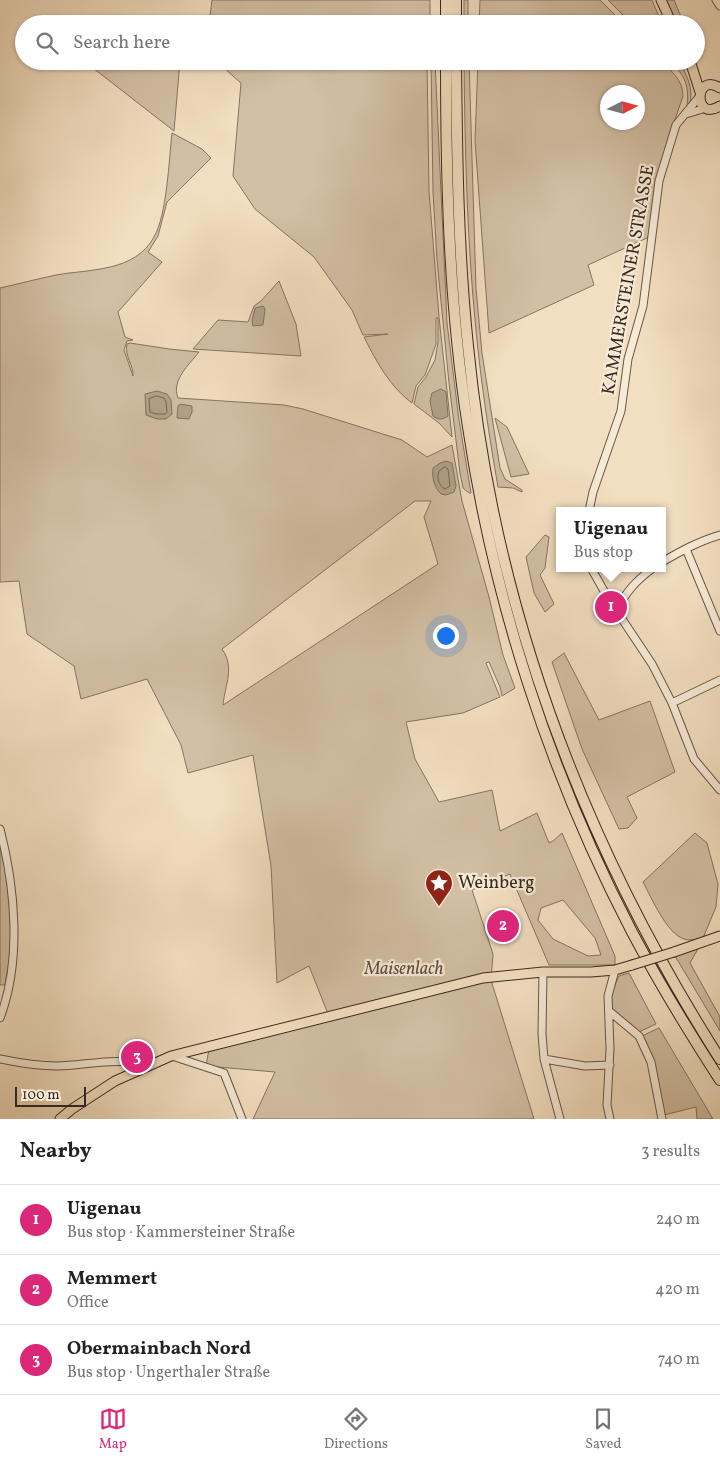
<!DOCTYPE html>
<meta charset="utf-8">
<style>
body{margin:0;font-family:Vollkorn,serif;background:#f6f6f6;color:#222}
.compass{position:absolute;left:600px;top:85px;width:45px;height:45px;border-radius:50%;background:#fff;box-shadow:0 1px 4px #0004;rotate:84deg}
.scale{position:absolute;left:15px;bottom:12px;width:71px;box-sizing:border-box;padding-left:5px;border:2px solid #382a1e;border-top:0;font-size:14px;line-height:18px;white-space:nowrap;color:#382a1e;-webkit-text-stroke:4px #f7ead6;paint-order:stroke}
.you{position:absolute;left:445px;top:635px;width:18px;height:18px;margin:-12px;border:4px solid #fff;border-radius:50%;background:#1a73e8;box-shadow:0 0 0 8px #1a73e833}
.badge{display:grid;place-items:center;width:32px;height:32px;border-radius:50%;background:#db2777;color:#fff;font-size:16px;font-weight:700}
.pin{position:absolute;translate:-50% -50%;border:2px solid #fff;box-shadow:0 1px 5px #0006}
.popup{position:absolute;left:556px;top:507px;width:110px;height:65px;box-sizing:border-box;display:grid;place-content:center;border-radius:0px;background:#fff;filter:drop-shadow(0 1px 4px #0005);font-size:16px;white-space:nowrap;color:#767676}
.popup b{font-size:19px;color:#222}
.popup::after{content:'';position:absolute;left:50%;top:100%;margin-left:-10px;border:10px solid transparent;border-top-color:#fff}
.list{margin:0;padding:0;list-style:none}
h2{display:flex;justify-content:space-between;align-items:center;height:65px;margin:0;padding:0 20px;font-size:21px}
h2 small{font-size:16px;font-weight:400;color:#767676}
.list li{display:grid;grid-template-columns:32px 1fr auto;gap:15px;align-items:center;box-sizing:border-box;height:70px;padding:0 20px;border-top:1px solid #e0e0e0}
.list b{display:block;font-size:19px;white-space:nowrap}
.list p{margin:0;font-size:16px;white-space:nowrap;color:#767676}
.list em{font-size:16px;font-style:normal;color:#767676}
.icon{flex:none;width:28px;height:28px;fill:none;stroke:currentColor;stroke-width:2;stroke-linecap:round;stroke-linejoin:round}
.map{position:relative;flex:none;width:720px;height:1119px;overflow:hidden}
.search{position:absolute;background:#fff;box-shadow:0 1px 4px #0004;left:15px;right:15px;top:15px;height:55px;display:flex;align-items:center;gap:12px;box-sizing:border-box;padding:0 18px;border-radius:28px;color:#767676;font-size:19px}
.sheet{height:275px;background:#fff}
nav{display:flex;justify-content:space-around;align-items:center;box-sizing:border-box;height:70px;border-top:1px solid #e0e0e0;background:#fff;font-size:14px;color:#767676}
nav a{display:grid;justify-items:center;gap:2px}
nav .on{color:#db2777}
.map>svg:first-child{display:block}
.green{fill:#d2bfa4;stroke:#857461;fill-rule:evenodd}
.water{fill:#b3a189;stroke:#82715e}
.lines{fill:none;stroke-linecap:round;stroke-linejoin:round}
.shore{stroke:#766654;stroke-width:1}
.minor-casing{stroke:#665746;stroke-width:9}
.major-casing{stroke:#382a1e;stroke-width:11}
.highway-casing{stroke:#382a1e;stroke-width:12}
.minor{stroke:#f7ead6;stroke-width:7}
.major{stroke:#f2dec0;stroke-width:9}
.highway{stroke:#f2dec0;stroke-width:10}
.major-bridge-casing{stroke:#382a1e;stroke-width:11;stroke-linecap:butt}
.major-bridge{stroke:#f2dec0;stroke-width:9}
.labels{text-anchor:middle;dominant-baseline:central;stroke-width:4.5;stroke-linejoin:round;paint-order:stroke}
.street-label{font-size:18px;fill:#382a1e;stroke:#f7ead6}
.poi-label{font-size:18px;fill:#382a1e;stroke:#f7ead6;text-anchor:start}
.park-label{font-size:18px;font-style:italic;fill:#5e4f40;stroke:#f7ead6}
</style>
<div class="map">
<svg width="720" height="1119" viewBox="0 0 720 1119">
<rect width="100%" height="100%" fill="#f2dec0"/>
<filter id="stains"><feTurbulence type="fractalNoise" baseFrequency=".004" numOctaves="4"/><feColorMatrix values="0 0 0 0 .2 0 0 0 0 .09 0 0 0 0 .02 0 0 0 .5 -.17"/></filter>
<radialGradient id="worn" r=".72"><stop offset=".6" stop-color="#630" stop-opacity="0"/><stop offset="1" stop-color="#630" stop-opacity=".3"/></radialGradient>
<!-- green -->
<path class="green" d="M212 0H430V24H209Z
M464 0H468V24H464Z
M480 0H600L624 24H479Z
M608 0H652L662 24H632Z
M665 0H674L684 24H675Z
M84 61H180L174 131Z
M216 61H427L429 191 439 317 452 437 439 423 414 404 418 387 426 377 435 360 438 342V318H436V344L425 375 416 386 412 403C390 387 376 361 364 337L388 334 363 335 352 310 314 257 255 209 233 176 241 83Z
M431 61H435L447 323 459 420 471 493H469L463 488 460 473 449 383 437 260 433 192Z
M464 61H469L476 289 482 353 500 468 505 479 522 490V492L513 488 498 487C489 435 481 383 476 330 467 241 465 151 464 61Z
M478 61H661C672 72 683 80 683 96L666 146 649 237 588 265 594 285 489 333 475 141ZM608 92H638V122H608Z
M670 61H679C688 79 693 85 690 106L687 107C689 85 686 77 670 61Z
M172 133 202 149 211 158 167 202 158 236 148 252 162 262 118 312 125 337 133 340 127 341 124 350 133 376C134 366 124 356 127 344L130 343 169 349 199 352C189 365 171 380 178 398L284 405 303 409 402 440 427 457 452 445 462 501 489 597 503 655 515 688 502 696 500 687 489 662 486 663 500 697 463 713 406 722 415 759 439 802 492 790 500 831 537 813 549 843 553 841 562 833 615 956V965H549L510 874 472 890 493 954 491 980 534 1119H253L275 1072 206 1066 209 1049 330 1019 309 966 277 983 271 866 253 755 188 773 181 745 147 679 81 699 74 666 27 634 19 581 0 582V288C18 284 37 279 56 275 90 269 135 272 154 237 167 215 169 159 172 133ZM415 501H431L424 517 438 564 223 705C225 685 235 667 222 649ZM563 900 595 938 601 955 588 956 553 939 538 920 541 908Z
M279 281 296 324 301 356 193 349 218 320 248 322 254 306 261 301Z
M495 418 507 427 529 474 511 477Z
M545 535 549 537 545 568 540 575 554 604 545 612 534 593 526 557Z
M564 653 599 720 650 701 675 772 627 797 637 818 628 828 619 829 582 749 552 662Z
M0 830 10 868 14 933 5 985H0Z
M695 833 707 843 718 884 716 907 703 938C697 939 690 941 684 939 667 934 651 897 643 882Z
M699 947 690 963 720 1017V1031L675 956Z
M629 973 656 1024 639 1032 610 1007V996L619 976Z
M659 1028 713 1119H697L696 1107 664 1115 642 1036Z"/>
<!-- water -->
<path class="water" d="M263 306 265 309 263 325 253 326 252 321 255 308Z
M441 389 446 392 448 416C442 420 439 420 433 416L430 401 432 393Z
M157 391 167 394 171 400 172 414 166 419H157L146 415 145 394Z
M180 404 192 406V412L189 419 177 418 178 406Z
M446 461 452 463 456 486 454 492 446 495 441 494C434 487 432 478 433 468L440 463Z"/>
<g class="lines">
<!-- shore -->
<path class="shore" d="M157 396 164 398 166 402 167 412 165 414H157L150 412 149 399Z
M445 467 448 469 450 486 445 489C439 486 436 477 439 471Z"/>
<!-- minor casing -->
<g class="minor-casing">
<path id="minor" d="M716 0 720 6
M686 114 706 108
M589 511 593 492 621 411 628 359 643 306 659 181 676 125 699 97
M686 549 720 631
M662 562C681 551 699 541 720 535
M591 568 608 598 652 664 672 703 694 759 720 790
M617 611C625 592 637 580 653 568
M672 703 720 680
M0 829C15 887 22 960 0 1018
M543 972 542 1034 544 1059
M609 1011 639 1036 651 1062 662 1119
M172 1056 224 1073 242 1119
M0 1059C19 1063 39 1066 58 1066 84 1066 123 1055 146 1067
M560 1119 544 1059 585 1066 610 1065
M610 1119 607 1105 610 1049 608 996 615 970"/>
</g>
<!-- major casing -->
<g class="major-casing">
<path id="major" d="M661 0 672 24
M690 61 700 92
M720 88C694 71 693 123 720 106
M674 952 720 936
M60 1119 72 1109 115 1081 171 1056 483 978 543 972H591L615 970 632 965"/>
</g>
<!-- highway casing -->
<g class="highway-casing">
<path id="highway" d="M456 0V24
M446 24V0
M446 61C446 183 449 306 468 427 494 602 550 775 632 932 659 983 689 1032 720 1080
M456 61C457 156 458 251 468 346 493 604 581 841 720 1059"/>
</g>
<!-- minor -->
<use href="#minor" class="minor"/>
<!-- major -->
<use href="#major" class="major"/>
<!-- highway -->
<use href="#highway" class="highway"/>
<!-- major-bridge casing -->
<g class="major-bridge-casing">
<path id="major-bridge" d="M632 965 674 952"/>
</g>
<!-- major-bridge -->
<use href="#major-bridge" class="major-bridge"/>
</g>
<!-- icons -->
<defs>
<g id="sight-pin" transform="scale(1.4375)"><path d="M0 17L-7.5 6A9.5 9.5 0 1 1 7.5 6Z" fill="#8f2418" stroke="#f7ead6"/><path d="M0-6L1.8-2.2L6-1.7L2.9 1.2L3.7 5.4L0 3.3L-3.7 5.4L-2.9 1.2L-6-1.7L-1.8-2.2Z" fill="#fff"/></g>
</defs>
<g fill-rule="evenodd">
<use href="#sight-pin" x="439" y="883"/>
</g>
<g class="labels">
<!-- street labels -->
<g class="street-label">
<text transform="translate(629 280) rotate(-80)">KAMMERSTEINER STRASSE</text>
</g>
<!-- poi labels -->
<g class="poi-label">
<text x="458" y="883">Weinberg</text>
</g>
<!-- park labels -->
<g class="park-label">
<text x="404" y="969">Maisenlach</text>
</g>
</g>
<rect width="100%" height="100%" filter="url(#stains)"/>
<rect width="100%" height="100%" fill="url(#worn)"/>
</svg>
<svg class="compass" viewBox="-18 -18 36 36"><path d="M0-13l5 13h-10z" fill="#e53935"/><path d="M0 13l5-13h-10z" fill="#767676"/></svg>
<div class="scale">100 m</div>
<div class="you"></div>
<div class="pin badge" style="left:611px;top:607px">1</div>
<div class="popup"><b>Uigenau</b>Bus stop</div>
<div class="pin badge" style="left:503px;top:926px">2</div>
<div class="pin badge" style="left:137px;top:1057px">3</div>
<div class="search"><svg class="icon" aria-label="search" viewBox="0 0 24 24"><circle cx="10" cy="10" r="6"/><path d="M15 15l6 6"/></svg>Search here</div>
</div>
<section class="sheet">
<h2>Nearby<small>3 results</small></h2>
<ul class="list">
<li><span class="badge">1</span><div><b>Uigenau</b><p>Bus stop · Kammersteiner Straße</p></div><em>240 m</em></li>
<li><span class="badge">2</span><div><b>Memmert</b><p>Office</p></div><em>420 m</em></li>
<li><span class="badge">3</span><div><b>Obermainbach Nord</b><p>Bus stop · Ungerthaler Straße</p></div><em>740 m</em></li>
</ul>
</section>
<nav>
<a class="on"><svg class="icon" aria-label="map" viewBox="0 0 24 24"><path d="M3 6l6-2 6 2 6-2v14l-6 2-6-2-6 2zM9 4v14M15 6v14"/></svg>Map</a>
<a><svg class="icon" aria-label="directions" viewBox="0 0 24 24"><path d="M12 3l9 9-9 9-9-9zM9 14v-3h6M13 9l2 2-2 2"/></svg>Directions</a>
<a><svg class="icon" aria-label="saved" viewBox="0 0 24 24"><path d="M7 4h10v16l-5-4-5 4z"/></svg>Saved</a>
</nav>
